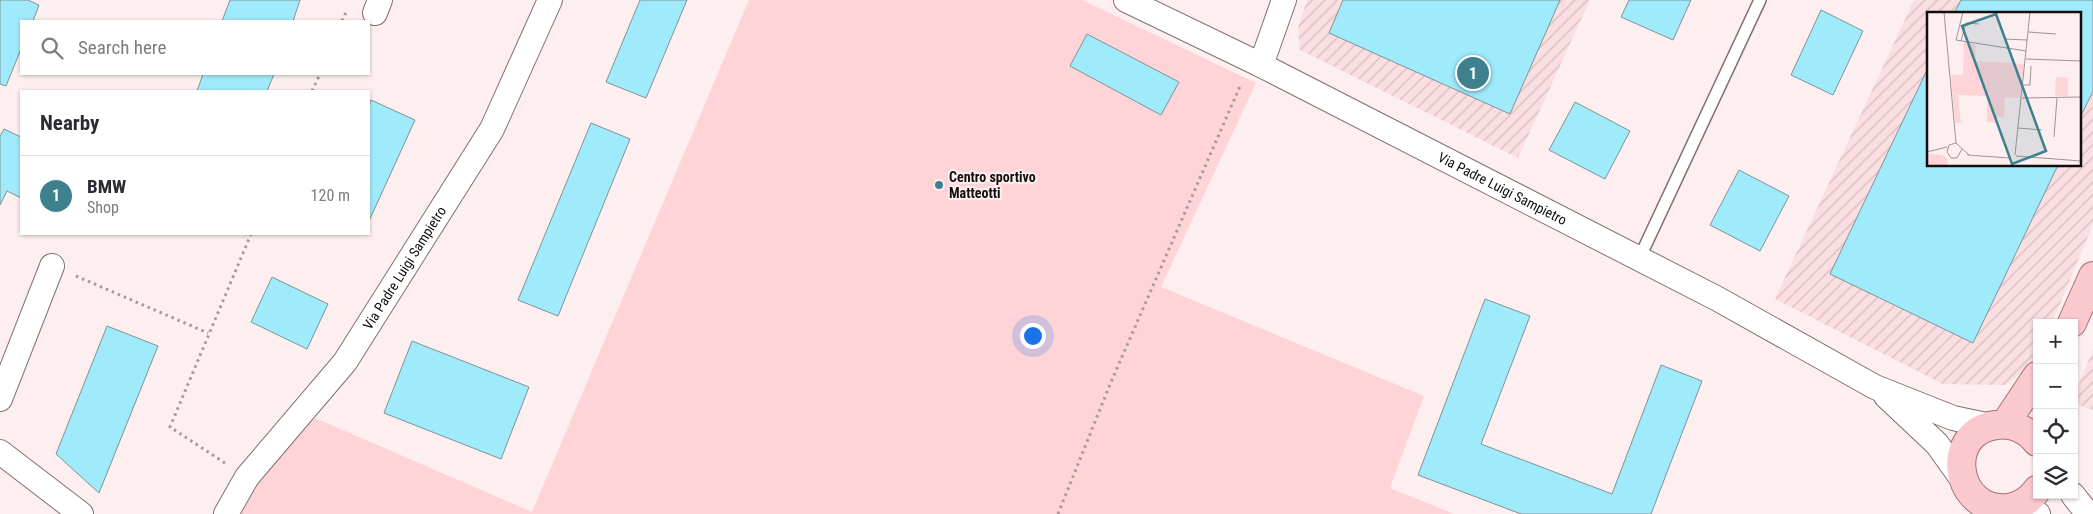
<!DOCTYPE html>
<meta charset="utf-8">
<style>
body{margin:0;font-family:"Roboto Condensed",sans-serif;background:#f7f7f7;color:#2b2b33}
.controls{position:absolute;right:15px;bottom:15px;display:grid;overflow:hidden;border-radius:0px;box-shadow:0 1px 4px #0004}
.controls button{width:45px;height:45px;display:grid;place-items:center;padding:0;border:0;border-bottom:1px solid #e1e1e2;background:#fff;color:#2b2b33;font:25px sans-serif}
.you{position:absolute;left:1032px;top:335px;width:18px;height:18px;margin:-12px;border:4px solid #fff;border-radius:50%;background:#1a73e8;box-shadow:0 0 0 8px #1a73e833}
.badge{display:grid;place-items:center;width:32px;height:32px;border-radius:50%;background:#3d818f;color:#fff;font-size:16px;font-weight:700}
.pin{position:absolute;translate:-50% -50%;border:2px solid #fff;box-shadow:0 1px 5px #0006}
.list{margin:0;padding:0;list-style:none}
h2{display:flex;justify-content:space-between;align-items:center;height:65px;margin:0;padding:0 20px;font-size:21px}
h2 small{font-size:16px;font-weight:400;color:#7c7c81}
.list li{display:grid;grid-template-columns:32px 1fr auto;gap:15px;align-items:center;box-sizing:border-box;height:80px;padding:0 20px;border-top:1px solid #e1e1e2}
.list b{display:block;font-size:19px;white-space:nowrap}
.list p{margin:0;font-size:16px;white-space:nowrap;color:#7c7c81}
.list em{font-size:16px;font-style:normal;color:#7c7c81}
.icon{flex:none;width:28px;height:28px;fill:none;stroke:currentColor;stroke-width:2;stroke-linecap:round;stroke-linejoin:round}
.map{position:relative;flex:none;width:2093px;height:514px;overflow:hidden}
.search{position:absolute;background:#fff;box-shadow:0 1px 4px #0004;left:20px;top:20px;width:350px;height:55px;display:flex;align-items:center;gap:12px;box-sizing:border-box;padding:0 18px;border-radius:0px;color:#7c7c81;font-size:19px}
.panel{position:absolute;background:#fff;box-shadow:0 1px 4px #0004;left:20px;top:90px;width:350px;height:145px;border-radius:0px}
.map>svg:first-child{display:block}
.industrial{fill:url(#industrial-furrows);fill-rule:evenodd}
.green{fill:#ffd4d8}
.building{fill:#9febfb;stroke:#809296}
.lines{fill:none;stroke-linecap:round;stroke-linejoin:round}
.lane-casing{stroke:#807071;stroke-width:14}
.street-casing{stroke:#807071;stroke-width:26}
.primary-casing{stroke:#a76f76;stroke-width:30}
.path{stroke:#a59a9a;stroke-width:3;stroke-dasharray:2.5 4;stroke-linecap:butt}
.lane{stroke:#fff;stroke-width:11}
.street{stroke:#fff;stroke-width:24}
.primary{stroke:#fac8cf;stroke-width:28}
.poi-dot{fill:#3d818f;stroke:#fdeeef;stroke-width:2}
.labels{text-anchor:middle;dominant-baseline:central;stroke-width:4;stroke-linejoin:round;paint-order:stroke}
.poi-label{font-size:14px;font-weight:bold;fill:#130d0d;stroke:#fdeeef;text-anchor:start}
.street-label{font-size:14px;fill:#130d0d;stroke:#fdeeef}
.inset-road{fill:none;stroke:#9f9495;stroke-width:1}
.view{fill:#3d818f;fill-opacity:0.15;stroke:#3d818f;stroke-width:2.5}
.inset-edge{fill:none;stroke:#130d0d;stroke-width:2.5}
</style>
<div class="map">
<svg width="2093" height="514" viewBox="0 0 2093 514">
<defs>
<pattern id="industrial-furrows" width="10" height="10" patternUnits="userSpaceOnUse" patternTransform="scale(1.25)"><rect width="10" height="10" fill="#fadee1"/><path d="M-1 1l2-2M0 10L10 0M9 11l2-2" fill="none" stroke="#d5bdc0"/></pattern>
</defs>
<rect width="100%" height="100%" fill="#fdeeef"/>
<!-- industrial -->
<path class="industrial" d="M1307 0H1590L1518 158 1300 50 1298 28Z
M1914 0H2093V224L2052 323H2037V358L2035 363 2005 385 1943 384 1775 299ZM1928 14H2079V165H1928Z
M2093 350V410L2074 403V396Z"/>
<!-- green -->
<path class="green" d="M749 0H1082L1256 83 1161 287 1424 396 1390 488 1454 514H239L268 469 315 418 532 512Z"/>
<!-- building -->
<path class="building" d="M0 0H28L39 5 33 21H21V49L6 86 0 84Z
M230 0H300L293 21H222Z
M640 0H687L646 98 606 82Z
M1343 0H1560L1510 114 1329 33Z
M1629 0H1691L1673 40 1621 17Z
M1961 0H2093V91L2079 120V14H1954Z
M1821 10 1863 31 1833 95 1791 75Z
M1087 34 1179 82 1161 115 1070 66Z
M1928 68V165H2058L1973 343 1830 274Z
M203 74H274L267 91H197Z
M371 100 415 120 369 221V106Z
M1575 102 1630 131 1605 179 1549 150Z
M591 123 630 139 558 316 518 300Z
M4 129 21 137V198L7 191 0 205V136Z
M1739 170 1789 196 1760 251 1710 225Z
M272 277 328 304 307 349 251 322Z
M1485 299 1530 316 1481 444 1612 494 1661 365 1702 381 1651 514H1521L1418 475Z
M107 326 158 346 99 493 56 454Z
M412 341 529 387 501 459 384 413Z"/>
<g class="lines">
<!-- lane casing -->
<g class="lane-casing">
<path id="lane" d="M1639 259 1760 0"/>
</g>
<!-- street casing -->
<g class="street-casing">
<g id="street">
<path id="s1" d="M1126 0 1261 65 1716 298 1875 387 1953 418 1991 426"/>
<path d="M375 13 380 0"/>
<path d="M1261 65 1284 0"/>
<path d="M1886 396 1937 444 1962 479"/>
<path d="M0 399 52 266"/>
<path d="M0 452 81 514"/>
<path d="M2073 495 2088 514"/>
<path d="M2023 503 2038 514"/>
<path id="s2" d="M226 514 247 477 345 362 492 129 550 0"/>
</g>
</g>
<!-- primary casing -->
<g class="primary-casing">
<path id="primary" d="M2072 323 2093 276
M2005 424 2037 376
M2037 442C2027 429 2012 423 1996 425 1942 432 1955 514 2008 508 2020 506 2030 500 2037 490"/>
</g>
<!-- path -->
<path class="path" d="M342 21 347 10
M312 91 320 74
M76 276 208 333
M225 463 170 427 251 234
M1058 514 1111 382 1241 84"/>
<!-- lane -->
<use href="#lane" class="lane"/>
<!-- street -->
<use href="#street" class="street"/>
<!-- primary -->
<use href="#primary" class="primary"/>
</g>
<!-- markers -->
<circle class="poi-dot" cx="939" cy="185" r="5"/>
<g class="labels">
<!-- poi labels -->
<g class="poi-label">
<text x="949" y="177">Centro sportivo<tspan x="949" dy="16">Matteotti</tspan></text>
</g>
<!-- street labels -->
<g class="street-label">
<text stroke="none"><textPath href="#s1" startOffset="421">Via Padre Luigi Sampietro</textPath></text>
<text stroke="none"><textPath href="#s2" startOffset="305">Via Padre Luigi Sampietro</textPath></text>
</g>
</g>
<!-- overview -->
<g transform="translate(1927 12)">
<rect width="154" height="154" fill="#fdeeef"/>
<path d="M37 29 49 33 48 49 97 52 93 86 78 85 77 105H70V111L60 110V84L31 83 34 111H28L24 63 36 62ZM129 65 141 66V84H128Z" fill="#ffd4d8"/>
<path d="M0 142 15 143 21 147 20 154H0Z" fill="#ffd4d8"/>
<path class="inset-road" d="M17 0 29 131M36 0 29 28 99 39M101 20 129 22M77 27 100 28M34 29 39 11 52 12M99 47 154 49M96 73H103L104 54M95 86 154 85M91 116 115 118M127 125 130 86M35 137 30 146H24L20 140 22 133 29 131 42 143M0 140 20 135M40 143 83 146M88 143 103 0M89 144 154 149"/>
<path class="view" d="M69 2 119 139 85 152 35 14Z"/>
<rect width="154" height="154" class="inset-edge"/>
</g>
</svg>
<div class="controls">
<button>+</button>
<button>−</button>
<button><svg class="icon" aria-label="locate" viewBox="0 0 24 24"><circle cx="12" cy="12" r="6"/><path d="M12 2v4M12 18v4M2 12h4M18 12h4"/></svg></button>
<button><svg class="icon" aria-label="layers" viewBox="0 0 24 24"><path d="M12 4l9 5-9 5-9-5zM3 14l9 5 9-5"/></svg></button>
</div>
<div class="you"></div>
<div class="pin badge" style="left:1473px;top:73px">1</div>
<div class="search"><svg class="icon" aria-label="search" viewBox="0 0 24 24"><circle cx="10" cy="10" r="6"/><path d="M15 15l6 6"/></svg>Search here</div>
<section class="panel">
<h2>Nearby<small></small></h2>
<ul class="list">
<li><span class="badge">1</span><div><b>BMW</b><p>Shop</p></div><em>120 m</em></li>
</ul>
</section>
</div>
